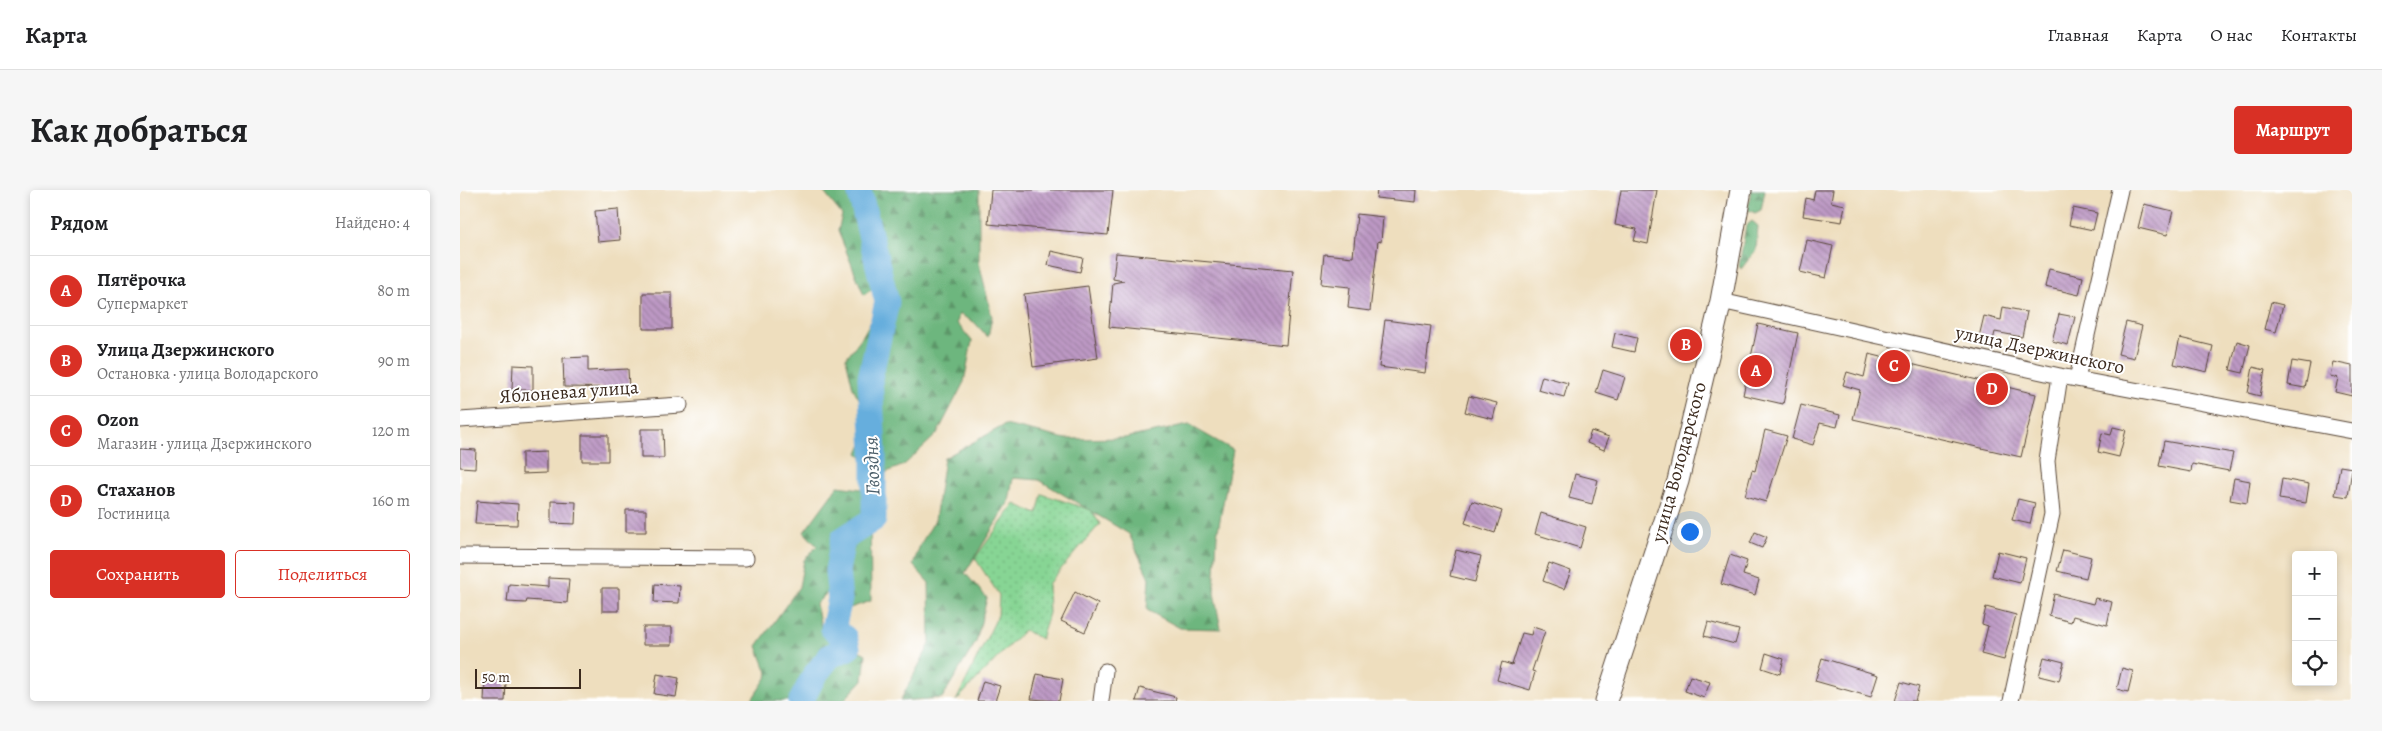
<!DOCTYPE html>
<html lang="ru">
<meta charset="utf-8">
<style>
body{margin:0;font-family:Alegreya,serif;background:#f6f6f6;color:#202124}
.controls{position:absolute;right:15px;bottom:15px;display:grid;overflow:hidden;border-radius:5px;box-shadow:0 2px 8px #0003}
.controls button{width:45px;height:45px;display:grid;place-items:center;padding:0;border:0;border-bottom:1px solid #e0e0e0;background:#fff;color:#202124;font:25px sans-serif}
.scale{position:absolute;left:15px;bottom:12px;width:106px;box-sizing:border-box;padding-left:5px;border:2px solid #3b2a1e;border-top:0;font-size:14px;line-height:18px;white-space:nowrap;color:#3b2a1e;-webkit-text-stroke:4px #fff;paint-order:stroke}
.you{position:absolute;left:1229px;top:341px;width:18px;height:18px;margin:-12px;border:4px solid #fff;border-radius:50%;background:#1a73e8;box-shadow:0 0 0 8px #1a73e833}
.badge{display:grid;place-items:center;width:32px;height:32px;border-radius:50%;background:#d93025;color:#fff;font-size:16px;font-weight:700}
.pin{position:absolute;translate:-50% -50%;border:2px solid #fff;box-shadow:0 1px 5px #0006}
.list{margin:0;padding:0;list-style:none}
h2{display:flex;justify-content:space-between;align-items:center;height:65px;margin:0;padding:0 20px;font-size:21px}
h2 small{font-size:16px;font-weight:400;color:#757577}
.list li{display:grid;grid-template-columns:32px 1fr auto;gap:15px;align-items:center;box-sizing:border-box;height:70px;padding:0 20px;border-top:1px solid #e0e0e0}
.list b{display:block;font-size:19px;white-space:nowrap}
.list p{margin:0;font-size:16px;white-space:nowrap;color:#757577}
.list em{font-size:16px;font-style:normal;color:#757577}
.actions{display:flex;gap:10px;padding:15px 20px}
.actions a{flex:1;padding:11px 0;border:1px solid #d93025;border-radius:5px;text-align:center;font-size:18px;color:#d93025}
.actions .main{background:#d93025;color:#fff}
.icon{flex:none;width:28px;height:28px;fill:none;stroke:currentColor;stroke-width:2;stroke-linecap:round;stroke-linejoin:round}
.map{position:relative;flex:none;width:1892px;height:511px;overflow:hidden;border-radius:5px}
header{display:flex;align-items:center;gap:30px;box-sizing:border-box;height:70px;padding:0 25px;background:#fff;border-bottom:1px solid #e0e0e0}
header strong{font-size:24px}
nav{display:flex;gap:28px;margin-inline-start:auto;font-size:18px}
.intro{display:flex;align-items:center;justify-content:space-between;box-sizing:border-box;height:120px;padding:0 30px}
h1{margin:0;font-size:35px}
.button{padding:12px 22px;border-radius:5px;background:#d93025;color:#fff;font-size:18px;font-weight:700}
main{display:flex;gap:30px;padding:0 30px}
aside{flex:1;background:#fff;border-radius:5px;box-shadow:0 2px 8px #0003}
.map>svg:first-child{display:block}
.forest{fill:url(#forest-firs);stroke:#54704e}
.garden{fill:url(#garden-dots);stroke:#618059}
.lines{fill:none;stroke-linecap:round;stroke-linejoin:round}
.river{stroke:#66aedd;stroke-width:25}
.building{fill:url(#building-back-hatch)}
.minor-casing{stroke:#564536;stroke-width:17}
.secondary-casing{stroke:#564536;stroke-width:23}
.minor{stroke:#fff;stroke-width:15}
.secondary{stroke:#fff;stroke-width:21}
.labels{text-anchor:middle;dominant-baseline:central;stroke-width:4;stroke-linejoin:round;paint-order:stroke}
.street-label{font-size:19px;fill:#3b2a1e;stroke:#fff}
.water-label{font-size:20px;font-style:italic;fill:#4c5f6a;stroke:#fff}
</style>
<header>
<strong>Карта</strong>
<nav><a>Главная</a><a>Карта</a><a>О нас</a><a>Контакты</a></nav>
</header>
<div class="intro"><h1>Как добраться</h1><a class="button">Маршрут</a></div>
<main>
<aside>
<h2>Рядом<small>Найдено: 4</small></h2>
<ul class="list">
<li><span class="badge">A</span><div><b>Пятёрочка</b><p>Супермаркет</p></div><em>80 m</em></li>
<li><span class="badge">B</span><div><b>Улица Дзержинского</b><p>Остановка · улица Володарского</p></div><em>90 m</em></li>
<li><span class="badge">C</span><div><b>Ozon</b><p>Магазин · улица Дзержинского</p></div><em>120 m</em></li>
<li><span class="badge">D</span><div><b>Стаханов</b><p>Гостиница</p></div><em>160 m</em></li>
</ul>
<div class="actions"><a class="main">Сохранить</a><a>Поделиться</a></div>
</aside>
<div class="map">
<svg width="1892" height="511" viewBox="0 0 1892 511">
<defs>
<pattern id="forest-firs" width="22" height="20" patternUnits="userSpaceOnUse" patternTransform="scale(1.25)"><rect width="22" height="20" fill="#6db67e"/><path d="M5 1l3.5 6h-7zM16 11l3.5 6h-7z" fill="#5b9467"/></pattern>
<pattern id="garden-dots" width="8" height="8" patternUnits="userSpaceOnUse" patternTransform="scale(1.25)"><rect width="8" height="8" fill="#87d594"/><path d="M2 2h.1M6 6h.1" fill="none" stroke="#75b77f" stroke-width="1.8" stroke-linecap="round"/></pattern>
<pattern id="building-back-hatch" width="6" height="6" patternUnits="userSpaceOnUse" patternTransform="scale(1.25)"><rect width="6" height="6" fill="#bd99c5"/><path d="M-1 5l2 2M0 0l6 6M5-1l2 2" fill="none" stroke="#9b7d9f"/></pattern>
</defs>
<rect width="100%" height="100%" fill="#fff"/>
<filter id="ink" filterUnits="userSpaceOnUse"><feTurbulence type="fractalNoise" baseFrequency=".02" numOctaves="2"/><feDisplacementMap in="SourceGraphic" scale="10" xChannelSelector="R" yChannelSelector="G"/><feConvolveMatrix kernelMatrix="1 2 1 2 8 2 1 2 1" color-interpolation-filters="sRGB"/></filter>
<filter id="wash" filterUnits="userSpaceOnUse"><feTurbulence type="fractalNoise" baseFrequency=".0096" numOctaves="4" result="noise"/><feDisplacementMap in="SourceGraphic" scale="20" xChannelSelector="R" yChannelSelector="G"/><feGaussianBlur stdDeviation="1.12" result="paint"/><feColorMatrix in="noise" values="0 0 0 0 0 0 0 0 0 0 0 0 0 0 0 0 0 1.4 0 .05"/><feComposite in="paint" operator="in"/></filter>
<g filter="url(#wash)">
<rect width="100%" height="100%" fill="#eedebe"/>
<!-- forest -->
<path class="forest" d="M362 0H388C402 31 412 63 415 97L404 105 378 41 382 25Z
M400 0H519V72L532 127 528 147 514 132 499 124 497 133 512 151 504 192 477 244 444 275 422 284 398 263 405 246 407 223 393 198 386 168 402 147 421 113 426 89Z
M1291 0H1305L1301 20 1295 23 1288 20Z
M1292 31 1298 36 1296 60 1281 79 1279 76 1286 36Z
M545 235 606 249 665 248 729 235 773 260 757 346 754 403 761 439 720 438 687 420 689 388 669 344 579 290 553 288 549 312 505 383 527 408 516 452 482 508 440 511 470 454 469 393 453 375 460 355 475 330 484 268Z
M378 296 410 300 411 411 384 420 368 402 356 414 362 441 406 464 403 490 383 511H291L308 485 297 456 339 397 344 370 357 356 344 342Z"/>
<!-- garden -->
<path class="garden" d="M582 304 631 320 640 334 588 394 589 423 581 449 564 440 496 511 538 425 539 405 515 368 555 314 577 324Z"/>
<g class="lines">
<!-- river -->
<path class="river" d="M341 511 354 486 370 466 388 458 385 448 373 439 380 409 377 381 383 349 414 329V262L410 188 427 112 399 0"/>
</g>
<g id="blocks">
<!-- building -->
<path class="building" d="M531 0H653L648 45 528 34Z
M917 0H956L955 12 916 8Z
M1161 0H1197L1188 54 1174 51 1177 39 1155 35Z
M1355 0H1373L1371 12 1385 15 1382 32 1343 26 1346 8 1353 10Z
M1684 14 1713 21 1707 45 1678 38Z
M1613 18 1637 23 1633 40 1609 35Z
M158 19 160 50 138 52 135 21Z
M897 24 923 27 921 52 918 51 910 121 888 118 890 97 861 94 864 64 893 67Z
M1347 50 1373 56 1366 88 1340 82Z
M591 61 623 68 620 82 588 75Z
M656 63 833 80 826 155 649 137 653 93 664 91 653 89Z
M1589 79 1623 87 1619 105 1585 97Z
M628 96 638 168 573 177 564 104Z
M183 103H212V139H183Z
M1811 112 1823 115 1816 142 1804 139Z
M1543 117 1567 122 1562 147 1535 142 1532 155 1518 151 1524 126 1541 130Z
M1599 124 1615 127 1608 155 1592 151Z
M925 130 971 136 965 183 919 177Z
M1666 132 1682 136 1674 168 1658 164Z
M1298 134 1338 143 1323 214 1283 205Z
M1155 143 1177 148 1174 162 1152 157Z
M1720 148 1753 156 1747 182 1714 174Z
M1777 151 1790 155 1783 183 1770 180Z
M1409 164 1576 204 1561 267 1393 229 1400 200 1383 195 1387 182 1404 187Z
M128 167V181L168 179 169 198 104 197 103 168Z
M1832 171 1850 174 1845 198 1828 195Z
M1873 172 1892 176V206L1875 202 1878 188 1870 186Z
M53 175 73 176V200H52Z
M1793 177 1805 180 1800 206 1788 203Z
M1143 180 1165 187 1158 210 1136 203Z
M1082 186 1108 193 1104 207 1078 200Z
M1009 206 1037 213 1033 229 1005 222Z
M1341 215 1380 225 1377 237 1360 233 1353 255 1332 249Z
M1653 237 1666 240 1659 267 1638 262 1642 243 1651 245Z
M181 239H203L204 268H181Z
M1305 240 1327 246 1306 312 1285 306 1292 280 1295 281Z
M1131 241 1149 247 1144 260 1127 253Z
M122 245H148V271H122Z
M1704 251 1773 263 1769 281 1732 274 1731 282 1699 276Z
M0 259 16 260 15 278 0 277Z
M86 262V283L62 284V263Z
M1880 276 1892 278 1888 307 1875 305Z
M1115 284 1138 290 1132 314 1109 308Z
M1774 288 1790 291 1787 313 1770 310Z
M1822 289 1849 294 1846 313 1819 309Z
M1558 309 1575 313 1570 334 1552 330Z
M17 311 58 314 57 335 15 334Z
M91 311 116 312 115 334 91 333Z
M1012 311 1042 321 1035 343 1005 333Z
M166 320H186V342H166Z
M1081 323 1126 337 1120 358 1075 344Z
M1295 342 1307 347 1302 358 1290 353Z
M996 360 1021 366 1015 392 990 386Z
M1603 360 1631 367 1626 388 1597 381Z
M1538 361 1566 368 1560 393 1532 386Z
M1270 365 1287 371 1283 385 1299 390 1295 405 1261 394Z
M1089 373 1111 381 1104 399 1083 391Z
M88 388 109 389 107 413 67 410 66 413 47 412 49 394 88 397Z
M195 394 220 396 219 413 194 412Z
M142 398H159V421H142Z
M615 402 638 414 625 442 601 431Z
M1594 404 1633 414 1635 408 1652 412 1647 435 1613 426 1611 432 1589 426Z
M1526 417 1556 425 1544 470 1521 464 1528 436 1522 434Z
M1248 432 1279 440 1275 454 1244 446Z
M183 437H212V455H183Z
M1073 437 1085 441 1072 481 1075 482 1070 500 1037 490 1042 472 1052 475 1062 443 1071 445Z
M1306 463 1324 469 1320 484 1302 478Z
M1584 467 1604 472 1599 491 1579 486Z
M1362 468 1418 485 1411 507 1355 491Z
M1662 478 1673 481 1668 502 1657 499Z
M197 484 219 488 216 507 194 504Z
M577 484 603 489 599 511 571 509Z
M1230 486 1250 492 1244 508 1225 501Z
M25 490 46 491 45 511H24Z
M523 491 540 496 535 511H517Z
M1441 492 1459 497 1455 511H1435Z
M680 498 716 507 715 511H676Z"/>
</g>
</g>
<g filter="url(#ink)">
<use href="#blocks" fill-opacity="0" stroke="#564536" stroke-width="1"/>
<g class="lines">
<!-- minor casing -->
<g class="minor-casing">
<path id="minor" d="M1261 111 1600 186 1892 241
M1617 189 1660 0
M0 230 220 215
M0 366 286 368
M641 511 645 481
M1551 511 1592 324 1587 271 1600 186"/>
</g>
<!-- secondary casing -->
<g class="secondary-casing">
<path id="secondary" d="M1146 511 1218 291 1261 111 1281 0"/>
</g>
<!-- minor -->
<use href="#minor" class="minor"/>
<!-- secondary -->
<use href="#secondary" class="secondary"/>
</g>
</g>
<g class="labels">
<!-- street labels -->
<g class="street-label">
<text transform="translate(1580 160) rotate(12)">улица Дзержинского</text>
<text transform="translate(109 202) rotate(-4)">Яблоневая улица</text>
<text transform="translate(1219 272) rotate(-75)">улица Володарского</text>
</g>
<!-- water labels -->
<g class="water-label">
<text transform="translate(412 276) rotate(-92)">Гвоздня</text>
</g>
</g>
</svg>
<div class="controls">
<button>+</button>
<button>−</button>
<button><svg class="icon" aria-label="locate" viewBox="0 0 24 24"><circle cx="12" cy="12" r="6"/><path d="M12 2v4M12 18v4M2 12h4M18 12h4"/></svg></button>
</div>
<div class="scale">50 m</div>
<div class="you"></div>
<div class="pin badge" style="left:1296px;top:181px">A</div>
<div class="pin badge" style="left:1226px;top:155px">B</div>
<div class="pin badge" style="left:1434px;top:176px">C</div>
<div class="pin badge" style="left:1532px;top:199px">D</div>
</div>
</main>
